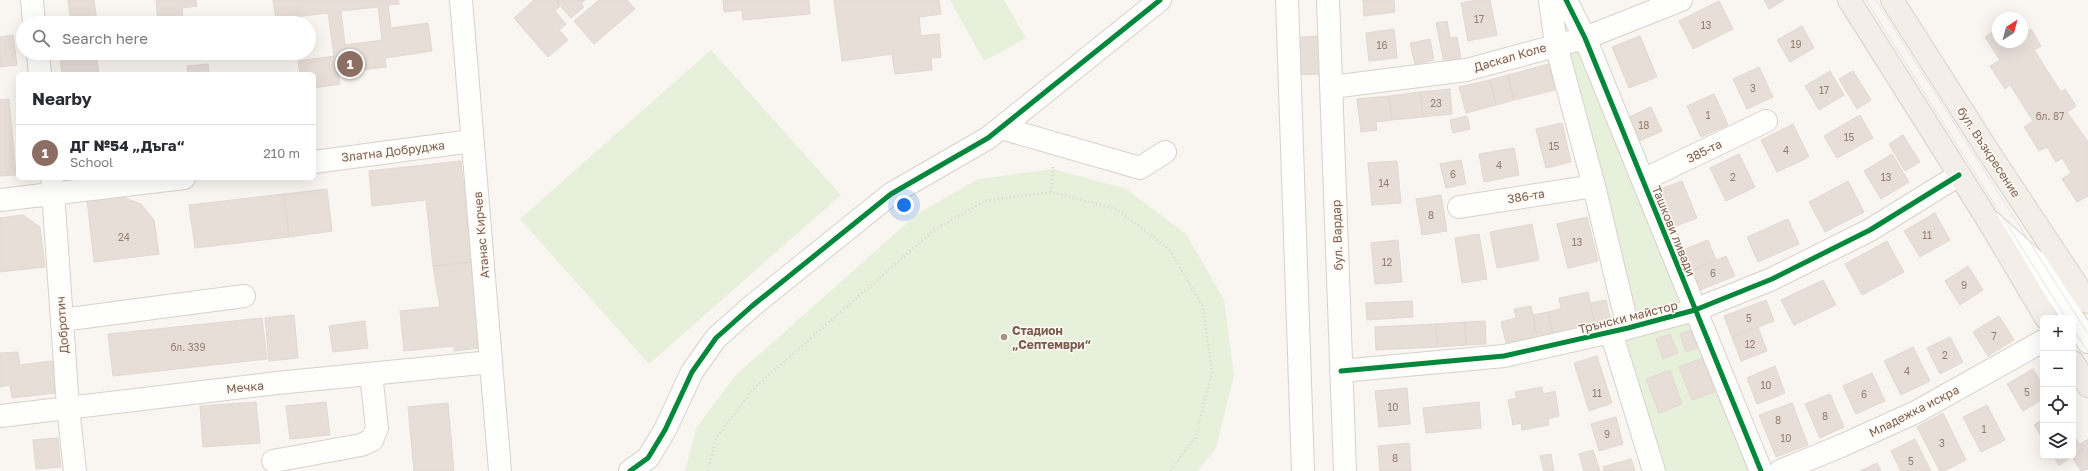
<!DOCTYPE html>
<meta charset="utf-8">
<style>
body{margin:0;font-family:"Golos Text",sans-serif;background:#f7f7f7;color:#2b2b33}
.controls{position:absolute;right:12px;bottom:12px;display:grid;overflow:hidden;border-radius:6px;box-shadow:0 4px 16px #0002}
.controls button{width:36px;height:36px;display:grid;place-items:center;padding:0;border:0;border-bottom:1px solid #e1e1e2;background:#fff;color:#2b2b33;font:20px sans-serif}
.compass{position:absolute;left:1992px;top:12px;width:36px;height:36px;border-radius:50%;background:#fff;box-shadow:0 4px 16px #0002;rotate:36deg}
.you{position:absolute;left:904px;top:205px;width:14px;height:14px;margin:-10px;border:3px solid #fff;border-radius:50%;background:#1a73e8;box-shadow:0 0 0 6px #1a73e833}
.badge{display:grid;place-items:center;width:26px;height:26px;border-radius:50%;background:#7c3aed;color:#fff;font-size:13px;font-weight:700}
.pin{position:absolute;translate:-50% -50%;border:2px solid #fff;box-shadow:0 1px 4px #0006}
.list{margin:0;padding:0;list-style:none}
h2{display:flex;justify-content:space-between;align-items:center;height:52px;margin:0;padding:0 16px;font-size:17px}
h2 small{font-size:13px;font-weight:400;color:#7c7c81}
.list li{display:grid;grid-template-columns:26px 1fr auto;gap:12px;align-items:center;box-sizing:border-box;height:56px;padding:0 16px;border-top:1px solid #e1e1e2}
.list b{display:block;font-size:15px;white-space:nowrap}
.list p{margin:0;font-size:13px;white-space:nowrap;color:#7c7c81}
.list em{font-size:13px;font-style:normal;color:#7c7c81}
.icon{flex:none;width:22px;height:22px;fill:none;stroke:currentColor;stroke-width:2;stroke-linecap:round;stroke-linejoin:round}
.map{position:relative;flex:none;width:2088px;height:471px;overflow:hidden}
.search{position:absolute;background:#fff;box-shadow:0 4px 16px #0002;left:16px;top:16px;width:300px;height:44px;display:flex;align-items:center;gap:10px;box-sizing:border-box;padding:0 14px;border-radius:22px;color:#7c7c81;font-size:15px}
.panel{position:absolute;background:#fff;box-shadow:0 4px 16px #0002;left:16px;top:72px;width:300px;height:108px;border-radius:6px}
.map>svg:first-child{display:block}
.green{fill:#e7f0db}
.building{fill:#e6ded7;stroke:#e2d8d2;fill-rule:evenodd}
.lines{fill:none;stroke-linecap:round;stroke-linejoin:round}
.minor-casing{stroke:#d7d1cb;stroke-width:24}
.major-casing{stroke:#dad1cc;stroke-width:24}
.path{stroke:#dcd5d0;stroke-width:2.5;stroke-dasharray:1 3;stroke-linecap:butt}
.minor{stroke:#fefefd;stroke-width:22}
.major{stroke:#f3eee8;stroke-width:22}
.tram{stroke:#e6e3e7;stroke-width:1}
.cycleway-casing{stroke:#fffaf3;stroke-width:8}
.cycleway{stroke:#00873e;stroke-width:5}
.poi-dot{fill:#a69286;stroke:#fffaf3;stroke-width:1.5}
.labels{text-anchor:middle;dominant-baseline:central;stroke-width:3;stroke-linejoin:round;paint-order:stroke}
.number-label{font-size:10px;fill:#977e72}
.street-label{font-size:12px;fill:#7a5c4d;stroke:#fffaf3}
.poi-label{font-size:12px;font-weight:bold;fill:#7a5c4d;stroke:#fffaf3;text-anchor:start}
</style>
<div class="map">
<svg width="2088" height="471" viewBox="0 0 2088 471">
<rect width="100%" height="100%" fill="#f9f5f0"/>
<!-- green -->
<path class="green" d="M950 0H1004L1026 38 984 61Z
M1584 42 1692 309 1629 325 1559 47Z
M711 50 841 195 649 364 520 219Z
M1053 169 1126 189 1186 234 1224 300 1234 375 1216 448 1198 471H685L696 428 736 375 916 215 978 179Z
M1695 310 1761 471H1654L1611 332Z"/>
<!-- building -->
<path class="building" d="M68 0H94L97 22 71 23Z
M156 0H196L197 6 182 8 183 21 158 23Z
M273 0H398L399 4 388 5 391 28 428 23 432 51 385 58 386 67 338 73 340 84 314 88V74H300L298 61 334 56 328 13 276 19ZM378 7 382 40 345 45 341 11Z
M534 0H560L557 2 560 6 555 11 566 24 559 30 568 40 548 57 514 18Z
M560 0H585L581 4 584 7 571 18 557 2Z
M599 0H627L635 9 594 44 574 21Z
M723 0H809L810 14 743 20 742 10 724 12Z
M834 0H939L941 14 919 17 921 36 939 34 941 57 931 58 932 70 895 74 892 54 842 61Z
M1363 0H1394L1395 12 1364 16Z
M1477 0H1490L1497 35 1468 41 1461 3Z
M1764 0H1784L1769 9Z
M1719 1 1733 29 1693 49 1679 21Z
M1447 21 1450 38 1457 37 1461 59 1444 63 1436 23Z
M1802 26 1814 48 1790 62 1777 40Z
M1998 28V42H2022V28L2025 33 2031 29 2041 46 2034 50 2061 92 2065 89 2076 106 2067 112 2088 142V196L2077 202 2062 179 2071 173 2062 158 2056 162 2047 147 2039 151 2024 127 2033 121 2010 85 2005 89 1990 66 2000 60 1985 37Z
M1394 29 1397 58 1369 61 1366 33Z
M13 35 17 65 0 67V37Z
M1319 36 1321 74 1293 75 1291 38Z
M1640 36 1657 77 1629 88 1612 47Z
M1430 39 1434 60 1415 64 1410 43Z
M59 53H96L99 74H62Z
M208 64 209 74H188L187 66Z
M1549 64 1555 90 1514 100 1508 75Z
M1759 67 1773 97 1747 109 1733 79Z
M1830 71 1844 95 1819 110 1805 86Z
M1853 71 1871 100 1857 109 1839 79Z
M1508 75 1514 100 1496 105 1490 80Z
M1490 80 1496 105 1466 113 1459 87Z
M1450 89 1452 114 1423 117 1420 92Z
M1420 92 1423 117 1392 120 1389 96Z
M1714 94 1728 125 1701 137 1687 106Z
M1389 96 1392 120 1376 122 1377 130 1361 132 1357 99Z
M9 99 16 175 0 176V100Z
M1651 107 1662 131 1637 142 1627 118Z
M1860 115 1873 138 1837 158 1824 136Z
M1467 116 1470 129 1453 133 1450 120Z
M1562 123 1571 162 1546 168 1536 129Z
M1793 124 1809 157 1777 172 1761 140Z
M1903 135 1920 162 1905 171 1889 144Z
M1514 148 1519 175 1484 182 1479 154Z
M1739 154 1755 187 1726 201 1710 168Z
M1892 154 1909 182 1881 199 1864 171Z
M1461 160 1466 184 1446 188 1440 164Z
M461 161 472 262 433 266 426 200 372 206 369 171Z
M1397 161 1401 203 1372 205 1368 163Z
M1682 181 1697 218 1673 227 1658 190Z
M1848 181 1864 212 1825 232 1809 202Z
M327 189 332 231 289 237 284 194Z
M284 194 289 237 195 248 189 205Z
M1441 195 1447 231 1422 235 1416 199Z
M120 196 141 204 154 220 159 254 94 262 87 200Z
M1935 213 1950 240 1920 257 1904 231Z
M23 215 40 227 45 267 0 272V218Z
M1587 217 1598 261 1568 268 1557 224Z
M1788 219 1799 244 1758 262 1747 237Z
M1532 224 1539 260 1497 268 1490 232Z
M1479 234 1487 279 1462 283 1455 238Z
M1398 240 1402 282 1375 284 1371 243Z
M1708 240 1716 260 1692 271 1683 250Z
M1887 241 1904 272 1862 295 1845 264Z
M1726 256 1735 276 1700 290 1692 271Z
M472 262 479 348 454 351V346L404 351 400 311 440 307 433 266Z
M1968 266 1983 290 1960 305 1945 281Z
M1823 280 1836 305 1794 325 1781 300Z
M1588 292 1595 325 1553 334 1548 312 1561 309 1559 298Z
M1606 300 1611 321 1595 325 1590 303Z
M1766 300 1774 321 1732 337 1724 316Z
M1412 301 1413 317 1367 320 1366 303Z
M1531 306 1537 337 1506 343 1501 322 1516 318 1514 309Z
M1548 312 1553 334 1537 337 1533 315Z
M294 315 298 358 269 361 265 318Z
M1999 316 2014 340 1988 356 1973 332Z
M262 318 267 359 113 376 108 334Z
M365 321 368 348 333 352 329 326Z
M1485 321 1486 344 1466 345 1465 322Z
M1465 322 1466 345 1437 347 1436 324Z
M1436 324 1437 347 1376 350 1375 327Z
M1758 327 1767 351 1741 361 1732 337Z
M1694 329 1700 347 1686 352 1680 334Z
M1670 334 1678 353 1663 359 1656 339Z
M1950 337 1963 362 1940 374 1927 348Z
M1913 347 1930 381 1901 395 1884 361Z
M18 352 20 365 60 360 64 392 12 398 10 385 0 387V353Z
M1597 356 1612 403 1589 411 1574 363Z
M1703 358 1715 392 1692 400 1679 367Z
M1775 366 1785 393 1757 404 1747 378Z
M2033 369 2043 386V399L2023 411 2007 384Z
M1670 370 1682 404 1659 413 1646 379Z
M1872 373 1885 401 1856 414 1843 386Z
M1542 387 1543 394 1555 391 1559 416 1548 419 1549 425 1522 430 1521 423 1513 425 1508 400 1517 398 1515 392Z
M1407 388 1410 424 1379 427 1375 391Z
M1830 394 1844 427 1820 438 1805 404Z
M256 402 260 443 203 447 200 406Z
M326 402 330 435 290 439 286 406Z
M1479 402 1481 428 1426 433 1423 408Z
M448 403 454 471H414L408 407Z
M1792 403 1808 445 1776 457 1759 415Z
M1987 405 2005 440 1981 452 1963 417Z
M1943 413 1966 460 1944 471H1940L1917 427Z
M1616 417 1623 444 1599 451 1591 424Z
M2043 419V439L2034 425Z
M2073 433 2083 450 2072 457 2059 465 2053 456H2073Z
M58 438 61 467 36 469 33 440Z
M1915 439 1931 471H1901L1891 451Z
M2088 439V469L2081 471 2072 457 2083 450 2080 444Z
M1409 443 1411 471H1380L1378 446Z
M1593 450 1600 471H1584L1579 454Z
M1551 454 1554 471H1544L1540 456Z
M1631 459 1635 471H1604L1603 467Z
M1877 463 1881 471H1860Z"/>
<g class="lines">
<!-- minor casing -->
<g class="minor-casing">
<path id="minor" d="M32 0 34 23
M461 0 500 471
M1287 0 1303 471
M1328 0 1345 471
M1550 0 1556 45 1594 186 1628 328
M1566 0 1585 38 1761 471
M38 53 40 74
M1332 87 1466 70 1585 38 1681 0
M1001 128 1140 168 1165 152
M314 162 472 141
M52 178 68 407 75 471
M1643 180 1766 121
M0 200 184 178
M1459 207 1594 186
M1991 222 2036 262 2073 318
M2073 318 2088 342
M62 320 244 296
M1611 332 1654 471
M1341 371 1504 356 1628 328 1695 310 1772 279 1870 230 1959 175
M0 416 277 383 491 362
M273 461 361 445 372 440 377 428 371 374
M630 471 648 458 665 430 692 372 716 338 752 306 891 194 988 138 1160 0
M1780 471 1841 446 1916 412 2043 341"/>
</g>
<!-- major casing -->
<g class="major-casing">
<path id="major" d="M1849 0 1986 217 2046 318
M1892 0 1990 154 2088 302
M2073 362 2088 386"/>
</g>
<!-- path -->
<path class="path" d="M1051 192 1053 164
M708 471 716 438 752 390 934 230 985 201 1051 192 1116 209 1169 249 1203 307 1212 373 1195 438 1170 471"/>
<!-- minor -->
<use href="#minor" class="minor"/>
<!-- major -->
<use href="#major" class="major"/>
<!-- tram -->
<path class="tram" d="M1866 0 2066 318
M1876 0 2088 334
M2073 329 2088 352"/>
<!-- cycleway casing -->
<g class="cycleway-casing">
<path id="cycleway" d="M1566 0 1585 38 1761 471
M1341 371 1504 356 1628 328 1695 310 1772 279 1870 230 1959 175
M630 471 648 458 665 430 692 372 716 338 752 306 891 194 988 138 1160 0"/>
</g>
<!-- cycleway -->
<use href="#cycleway" class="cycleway"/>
</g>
<!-- markers -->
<circle class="poi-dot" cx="1004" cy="337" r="4"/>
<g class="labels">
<!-- number labels -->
<g class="number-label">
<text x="1479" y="19">17</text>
<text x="1706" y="25">13</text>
<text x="1796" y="44">19</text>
<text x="1382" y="45">16</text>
<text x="1753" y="88">3</text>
<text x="1824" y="90">17</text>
<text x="1436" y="103">23</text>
<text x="1708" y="115">1</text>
<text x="2050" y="116">бл. 87</text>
<text x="1644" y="125">18</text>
<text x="1849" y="137">15</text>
<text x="1554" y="146">15</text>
<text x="1786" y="150">4</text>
<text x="1499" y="165">4</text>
<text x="1453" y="174">6</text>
<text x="1733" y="177">2</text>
<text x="1886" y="177">13</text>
<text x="1384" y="183">14</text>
<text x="1431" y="215">8</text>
<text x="1927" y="235">11</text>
<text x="124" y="237">24</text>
<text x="1577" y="242">13</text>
<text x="1387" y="262">12</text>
<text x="1713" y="273">6</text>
<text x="1964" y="285">9</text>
<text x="1749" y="318">5</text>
<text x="1994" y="336">7</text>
<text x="1750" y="344">12</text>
<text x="188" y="347">бл. 339</text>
<text x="1945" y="355">2</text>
<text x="1907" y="371">4</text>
<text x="1766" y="385">10</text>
<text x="2027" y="392">5</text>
<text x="1597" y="393">11</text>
<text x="1864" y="394">6</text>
<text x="1393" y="407">10</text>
<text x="1825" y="416">8</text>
<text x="1778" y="420">8</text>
<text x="1984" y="429">1</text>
<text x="1607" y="434">9</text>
<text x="1786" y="438">10</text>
<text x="1942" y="443">3</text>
<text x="1395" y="458">8</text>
<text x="1911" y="461">5</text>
</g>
<!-- street labels -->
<g class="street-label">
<text transform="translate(1510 57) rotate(-16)">Даскал Коле</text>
<text transform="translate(393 151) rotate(-7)">Златна Добруджа</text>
<text transform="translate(1704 151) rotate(-26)">385-та</text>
<text transform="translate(1989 152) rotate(57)">бул. Възкресение</text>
<text transform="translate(1526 196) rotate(-9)">386-та</text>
<text transform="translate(1674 231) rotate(68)">Ташкови ливади</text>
<text transform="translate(481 235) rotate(-95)">Атанас Кирчев</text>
<text transform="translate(1337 235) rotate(-92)">бул. Вардар</text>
<text transform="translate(1628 317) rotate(-14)">Трънски майстор</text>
<text transform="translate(62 325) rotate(-94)">Добротич</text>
<text transform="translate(245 387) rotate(-6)">Мечка</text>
<text transform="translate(1914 411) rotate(-27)">Младежка искра</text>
</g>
<!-- poi labels -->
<g class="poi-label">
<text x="1012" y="330">Стадион<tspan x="1012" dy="14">„Септември“</tspan></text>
</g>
</g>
</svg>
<div class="controls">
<button>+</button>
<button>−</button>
<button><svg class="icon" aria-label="locate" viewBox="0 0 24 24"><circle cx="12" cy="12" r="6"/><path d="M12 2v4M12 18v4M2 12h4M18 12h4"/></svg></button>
<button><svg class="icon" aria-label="layers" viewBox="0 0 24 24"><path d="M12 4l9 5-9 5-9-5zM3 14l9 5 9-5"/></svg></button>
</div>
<svg class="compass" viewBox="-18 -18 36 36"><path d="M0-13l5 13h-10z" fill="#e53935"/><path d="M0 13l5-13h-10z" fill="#7c7c81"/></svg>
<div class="you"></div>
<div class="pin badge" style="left:350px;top:64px;background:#8d6e63">1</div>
<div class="search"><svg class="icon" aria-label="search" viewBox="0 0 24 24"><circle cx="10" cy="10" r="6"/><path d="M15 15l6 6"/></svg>Search here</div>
<section class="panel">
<h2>Nearby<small></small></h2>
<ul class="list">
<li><span class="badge" style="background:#8d6e63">1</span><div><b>ДГ №54 „Дъга“</b><p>School</p></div><em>210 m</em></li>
</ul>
</section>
</div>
